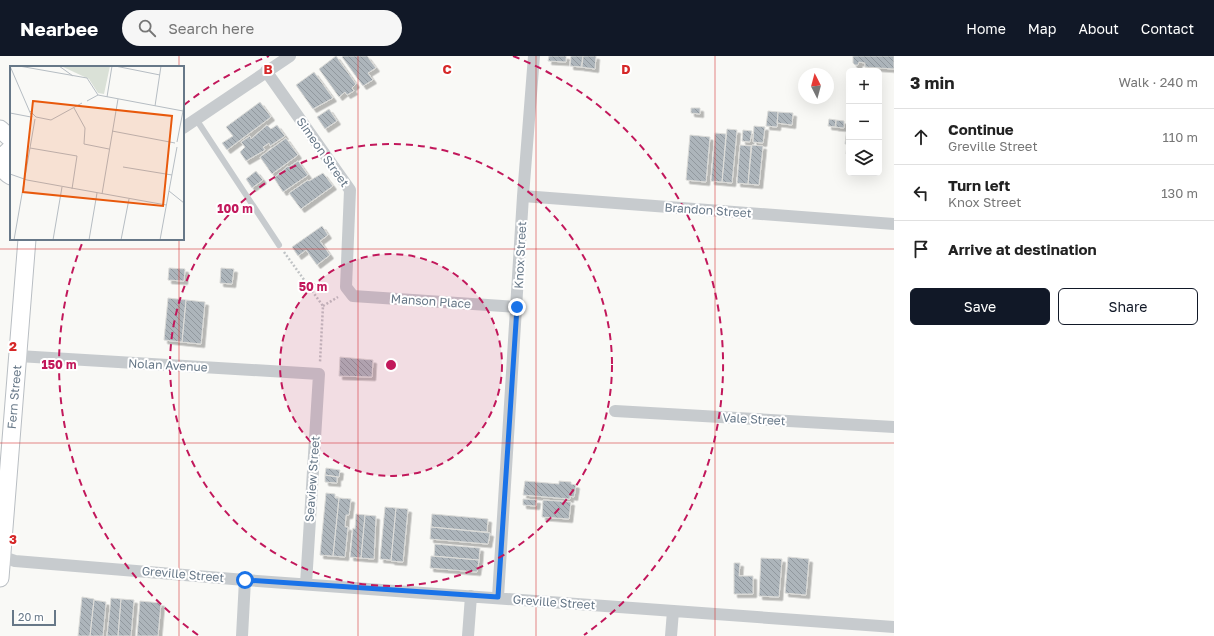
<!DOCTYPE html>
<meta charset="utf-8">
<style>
body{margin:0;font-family:"Golos Text",sans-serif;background:#f6f6f6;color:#222}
.controls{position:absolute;right:12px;top:12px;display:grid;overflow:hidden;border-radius:6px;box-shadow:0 4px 16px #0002}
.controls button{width:36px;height:36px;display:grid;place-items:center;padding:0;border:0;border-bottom:1px solid #e0e0e0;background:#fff;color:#222;font:20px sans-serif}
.compass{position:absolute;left:798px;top:12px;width:36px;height:36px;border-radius:50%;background:#fff;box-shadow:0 4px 16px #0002;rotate:354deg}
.scale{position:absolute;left:12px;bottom:10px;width:44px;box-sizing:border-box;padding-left:4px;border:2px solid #677888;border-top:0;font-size:11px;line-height:14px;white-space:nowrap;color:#677888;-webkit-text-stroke:3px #fff;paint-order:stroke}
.stop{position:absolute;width:12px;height:12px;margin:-9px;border:3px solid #1a73e8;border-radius:50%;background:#fff}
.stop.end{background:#1a73e8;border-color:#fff;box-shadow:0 1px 4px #0008}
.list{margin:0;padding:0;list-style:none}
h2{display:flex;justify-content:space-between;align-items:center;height:52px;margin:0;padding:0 16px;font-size:17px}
h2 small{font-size:13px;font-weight:400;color:#767676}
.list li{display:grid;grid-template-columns:26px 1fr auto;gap:12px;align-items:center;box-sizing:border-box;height:56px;padding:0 16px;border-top:1px solid #e0e0e0}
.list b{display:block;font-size:15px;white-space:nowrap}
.list p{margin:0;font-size:13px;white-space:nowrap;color:#767676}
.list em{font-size:13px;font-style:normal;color:#767676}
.actions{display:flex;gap:8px;padding:12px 16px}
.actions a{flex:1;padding:9px 0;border:1px solid #111827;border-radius:6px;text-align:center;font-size:14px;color:#111827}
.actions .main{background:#111827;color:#fff}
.icon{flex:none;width:22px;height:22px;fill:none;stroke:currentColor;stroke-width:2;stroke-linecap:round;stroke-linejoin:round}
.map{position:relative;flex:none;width:894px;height:580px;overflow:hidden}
header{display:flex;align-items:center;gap:24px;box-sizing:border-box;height:56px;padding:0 20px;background:#111827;color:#fff}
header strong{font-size:19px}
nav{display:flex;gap:22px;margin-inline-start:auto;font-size:14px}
.search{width:280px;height:36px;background:#f6f6f6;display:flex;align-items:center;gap:10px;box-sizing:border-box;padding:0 14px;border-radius:22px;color:#767676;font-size:15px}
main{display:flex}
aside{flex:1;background:#fff}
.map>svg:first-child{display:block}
.building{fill:url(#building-back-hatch);stroke:#dbdbd8;filter:url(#shadow)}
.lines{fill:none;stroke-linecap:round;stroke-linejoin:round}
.secondary-casing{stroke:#b9bec3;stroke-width:19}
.path{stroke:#c0c3c5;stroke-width:2.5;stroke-dasharray:2 2;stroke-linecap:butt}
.lane{stroke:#c7cbce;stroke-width:6}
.street{stroke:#c7cbce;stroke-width:12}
.secondary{stroke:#fff;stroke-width:17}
.route{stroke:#1a73e8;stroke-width:5}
.grid{fill:none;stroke:#d62828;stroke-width:1;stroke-opacity:0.55}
.ring{fill:none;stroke:#c2185b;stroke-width:2;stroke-dasharray:7 5}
.labels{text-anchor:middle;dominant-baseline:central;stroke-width:4;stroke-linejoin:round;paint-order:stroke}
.street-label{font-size:12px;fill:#677888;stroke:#fff}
.inset-road{fill:none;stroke:#b6bdc3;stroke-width:1}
.view{fill:#e8590c;fill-opacity:0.15;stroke:#e8590c;stroke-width:2}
.inset-edge{fill:none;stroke:#677888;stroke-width:2}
.grid-label{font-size:13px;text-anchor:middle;font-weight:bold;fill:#d62828;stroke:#fff;stroke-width:4;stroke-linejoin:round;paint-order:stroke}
.centre{fill:#c2185b;stroke:#fff;stroke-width:2}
.ring-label{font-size:12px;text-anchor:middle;font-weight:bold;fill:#c2185b;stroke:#fff;stroke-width:4;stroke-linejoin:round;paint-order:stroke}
</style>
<header>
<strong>Nearbee</strong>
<div class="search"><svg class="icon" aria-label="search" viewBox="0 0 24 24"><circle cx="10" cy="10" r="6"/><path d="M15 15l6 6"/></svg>Search here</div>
<nav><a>Home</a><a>Map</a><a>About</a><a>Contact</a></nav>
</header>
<main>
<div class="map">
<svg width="894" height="580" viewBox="0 0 894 580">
<defs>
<pattern id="building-back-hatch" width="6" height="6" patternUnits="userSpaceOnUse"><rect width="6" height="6" fill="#adb5bb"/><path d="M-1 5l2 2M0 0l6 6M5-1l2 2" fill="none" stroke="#91989e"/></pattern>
<filter id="shadow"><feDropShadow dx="3.5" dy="3.5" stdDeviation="0" flood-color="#0004"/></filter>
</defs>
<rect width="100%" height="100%" fill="#f9f9f6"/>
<!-- building -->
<path class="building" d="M336 0 356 28 352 32 354 35 347 39 345 36 339 41 319 13Z
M343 0H367L376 12 368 17 373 24 363 30 342 1Z
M549 0H566V6L548 5Z
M571 0H583L582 11 570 10Z
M583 0H596L595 13 581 11Z
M853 0H894V13L865 11V7L859 6 858 9H855L853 7Z
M314 16 333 42 313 53 296 29Z
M260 46 271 61 227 94 222 87 233 80 226 71Z
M691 52H700V58L691 57Z
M329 53 337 65 325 73 317 61Z
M768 55 778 56 777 71 766 70Z
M778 56 793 57 792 69 777 67Z
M829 63 836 64V71L828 70Z
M848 63H849V88H845Z
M836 64 844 65V72L835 71Z
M267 69 271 73 277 69 285 80 270 90 269 87 263 91 265 94 246 105 240 96 245 91 241 86 250 80 251 83Z
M754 70 765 71 763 87 753 86Z
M727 73 737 74 732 127 722 126Z
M743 74 752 75 750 86 742 85Z
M715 77 726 78 722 126 711 125Z
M690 79 710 81 706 126 686 124Z
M286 82 298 99 272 118 260 101Z
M740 89 751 90 748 128 737 127Z
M752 89 763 90 759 129 748 128Z
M847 89 849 90V99L846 98Z
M298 105 308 119 283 136 274 122 288 110 289 111Z
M256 115 263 124 252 132 246 123Z
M323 117 333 130 301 153 289 137 308 124 309 125Z
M322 170 328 179 320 185 330 199 317 209 306 194 298 200 292 191Z
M169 212 185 213 184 225 168 224Z
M221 212 234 213 232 228 220 227Z
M168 242 186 244 182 286 164 284Z
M186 244 205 246 201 288 182 286Z
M340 301 373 304 372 321 339 320Z
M326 412 340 414 339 421 325 419Z
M325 419 337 421V427L325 426Z
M525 425 559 428V425L571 426V428L576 429 574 441 570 440V443L523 439Z
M326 437 335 438V442H339L333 500 320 499Z
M339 442 351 443 349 459H346L345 471H348L345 501 333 500Z
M523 443 537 444 536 450 523 449Z
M543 444 571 446 569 463 542 461Z
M385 451 396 452 391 504 380 503Z
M396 452 408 453 403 506 391 505Z
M356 458 365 459 361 502 350 501 353 472 355 473Z
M432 458 488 463 487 476 431 471Z
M365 459 376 460 374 503 361 502Z
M431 471 490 477 488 488 430 483Z
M435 488 480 492 479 504 434 500Z
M431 500 479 504 477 516 430 512Z
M788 501 809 503 806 539 785 537Z
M761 502 782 503 779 541 759 540Z
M734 507H740L739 520H753V538H734Z
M82 541 94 543 90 580H78Z
M111 542 121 543 118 580H107Z
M121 543 134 544 131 580H118Z
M94 544 106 546 103 580H90Z
M140 545 161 547 158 580H137Z"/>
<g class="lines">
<!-- secondary casing -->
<g class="secondary-casing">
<path id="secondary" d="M0 73 11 83
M11 93C0 100 0 114 11 120
M0 522 27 183"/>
</g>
<!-- path -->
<path class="path" d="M284 196 323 250 320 306
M323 250 338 241"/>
<!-- lane -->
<path class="lane" d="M196 63 279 189"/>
<!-- street -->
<path class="street" d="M266 15 350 134 346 231 353 240 517 251
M183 72 290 0
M523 140 894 168
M18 300 319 318 306 528
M615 355 894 371
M0 500 15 505 245 524 894 571
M498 541 523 140 534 0
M242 580 245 524
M468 580 471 540
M671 580 673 555"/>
<!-- secondary -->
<use href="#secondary" class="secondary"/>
</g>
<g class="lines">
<!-- route -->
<path class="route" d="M245 524 498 541 517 251"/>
</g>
<!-- grid -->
<path class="grid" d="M179 0V11M358 0V580M536 0V580M715 0V580M179 183V580M0 193H894M0 387H894"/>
<!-- distance rings -->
<circle cx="391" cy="309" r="111" fill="#c2185b" fill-opacity=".12"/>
<g class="ring">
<circle cx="391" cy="309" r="111"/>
<circle cx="391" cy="309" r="221"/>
<path d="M198 579A332 332 0 0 1 83 185M184 49A332 332 0 0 1 269 0M513 0A332 332 0 0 1 584 579"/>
</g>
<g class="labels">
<!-- street labels -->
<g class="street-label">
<text transform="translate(323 96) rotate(55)">Simeon Street</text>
<text transform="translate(708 154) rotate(4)">Brandon Street</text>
<text transform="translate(520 199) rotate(-87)">Knox Street</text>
<text transform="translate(431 245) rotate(4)">Manson Place</text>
<text transform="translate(168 309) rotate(3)">Nolan Avenue</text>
<text transform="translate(14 341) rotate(-85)">Fern Street</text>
<text transform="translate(754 363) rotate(3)">Vale Street</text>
<text transform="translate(312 423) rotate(-86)">Seaview Street</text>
<text transform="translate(183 518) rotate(5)">Greville Street</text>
<text transform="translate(554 546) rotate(4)">Greville Street</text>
</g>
</g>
<!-- overview -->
<g transform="translate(10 10)">
<rect width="174" height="174" fill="#f9f9f6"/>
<path d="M51 0H100L94 28 88 27 79 13Z" fill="#dae1d7"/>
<path class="inset-road" d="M0 0 22 51M9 0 77 12 88 29M49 0 63 10M105 0 150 9M88 29 173 45M97 31 102 0M77 35 88 29M145 40 151 0M64 42 75 62 74 78 99 83M20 45 26 51 41 54 72 37M0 47 21 51M102 65 165 77M167 76 174 40M20 82 67 90 62 123M113 101 162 109M0 108 17 114 156 139M159 125 174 137M92 128 108 33M4 174 25 53M43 174 52 121M79 174 87 127M111 174 119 133M150 174 167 81"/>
<path class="view" d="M23 35 162 50 153 140 13 126Z"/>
<rect width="174" height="174" class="inset-edge"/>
</g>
<g class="grid-label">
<text x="268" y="18">B</text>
<text x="447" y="18">C</text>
<text x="626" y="18">D</text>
<text x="13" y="295">2</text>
<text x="13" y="488">3</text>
</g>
<circle cx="391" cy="309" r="6" class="centre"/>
<g class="ring-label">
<text x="235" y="157">100 m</text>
<text x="313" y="235">50 m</text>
<text x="59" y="313">150 m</text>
</g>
</svg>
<div class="controls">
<button>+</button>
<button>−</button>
<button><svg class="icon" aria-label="layers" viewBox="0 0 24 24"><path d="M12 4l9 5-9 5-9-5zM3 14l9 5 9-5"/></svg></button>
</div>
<svg class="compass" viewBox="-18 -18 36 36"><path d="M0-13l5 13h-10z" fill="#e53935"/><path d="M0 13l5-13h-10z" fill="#767676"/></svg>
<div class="scale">20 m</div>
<div class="stop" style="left:245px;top:524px"></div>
<div class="stop end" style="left:517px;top:251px"></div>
</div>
<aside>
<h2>3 min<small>Walk · 240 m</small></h2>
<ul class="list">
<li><svg class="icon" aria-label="ahead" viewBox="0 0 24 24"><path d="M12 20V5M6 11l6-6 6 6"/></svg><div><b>Continue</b><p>Greville Street</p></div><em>110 m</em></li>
<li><svg class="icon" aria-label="left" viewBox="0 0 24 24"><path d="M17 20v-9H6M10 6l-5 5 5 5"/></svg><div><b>Turn left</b><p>Knox Street</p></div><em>130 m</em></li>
<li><svg class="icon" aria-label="arrive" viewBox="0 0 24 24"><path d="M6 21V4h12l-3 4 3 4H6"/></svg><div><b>Arrive at destination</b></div></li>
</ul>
<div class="actions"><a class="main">Save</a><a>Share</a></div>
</aside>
</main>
